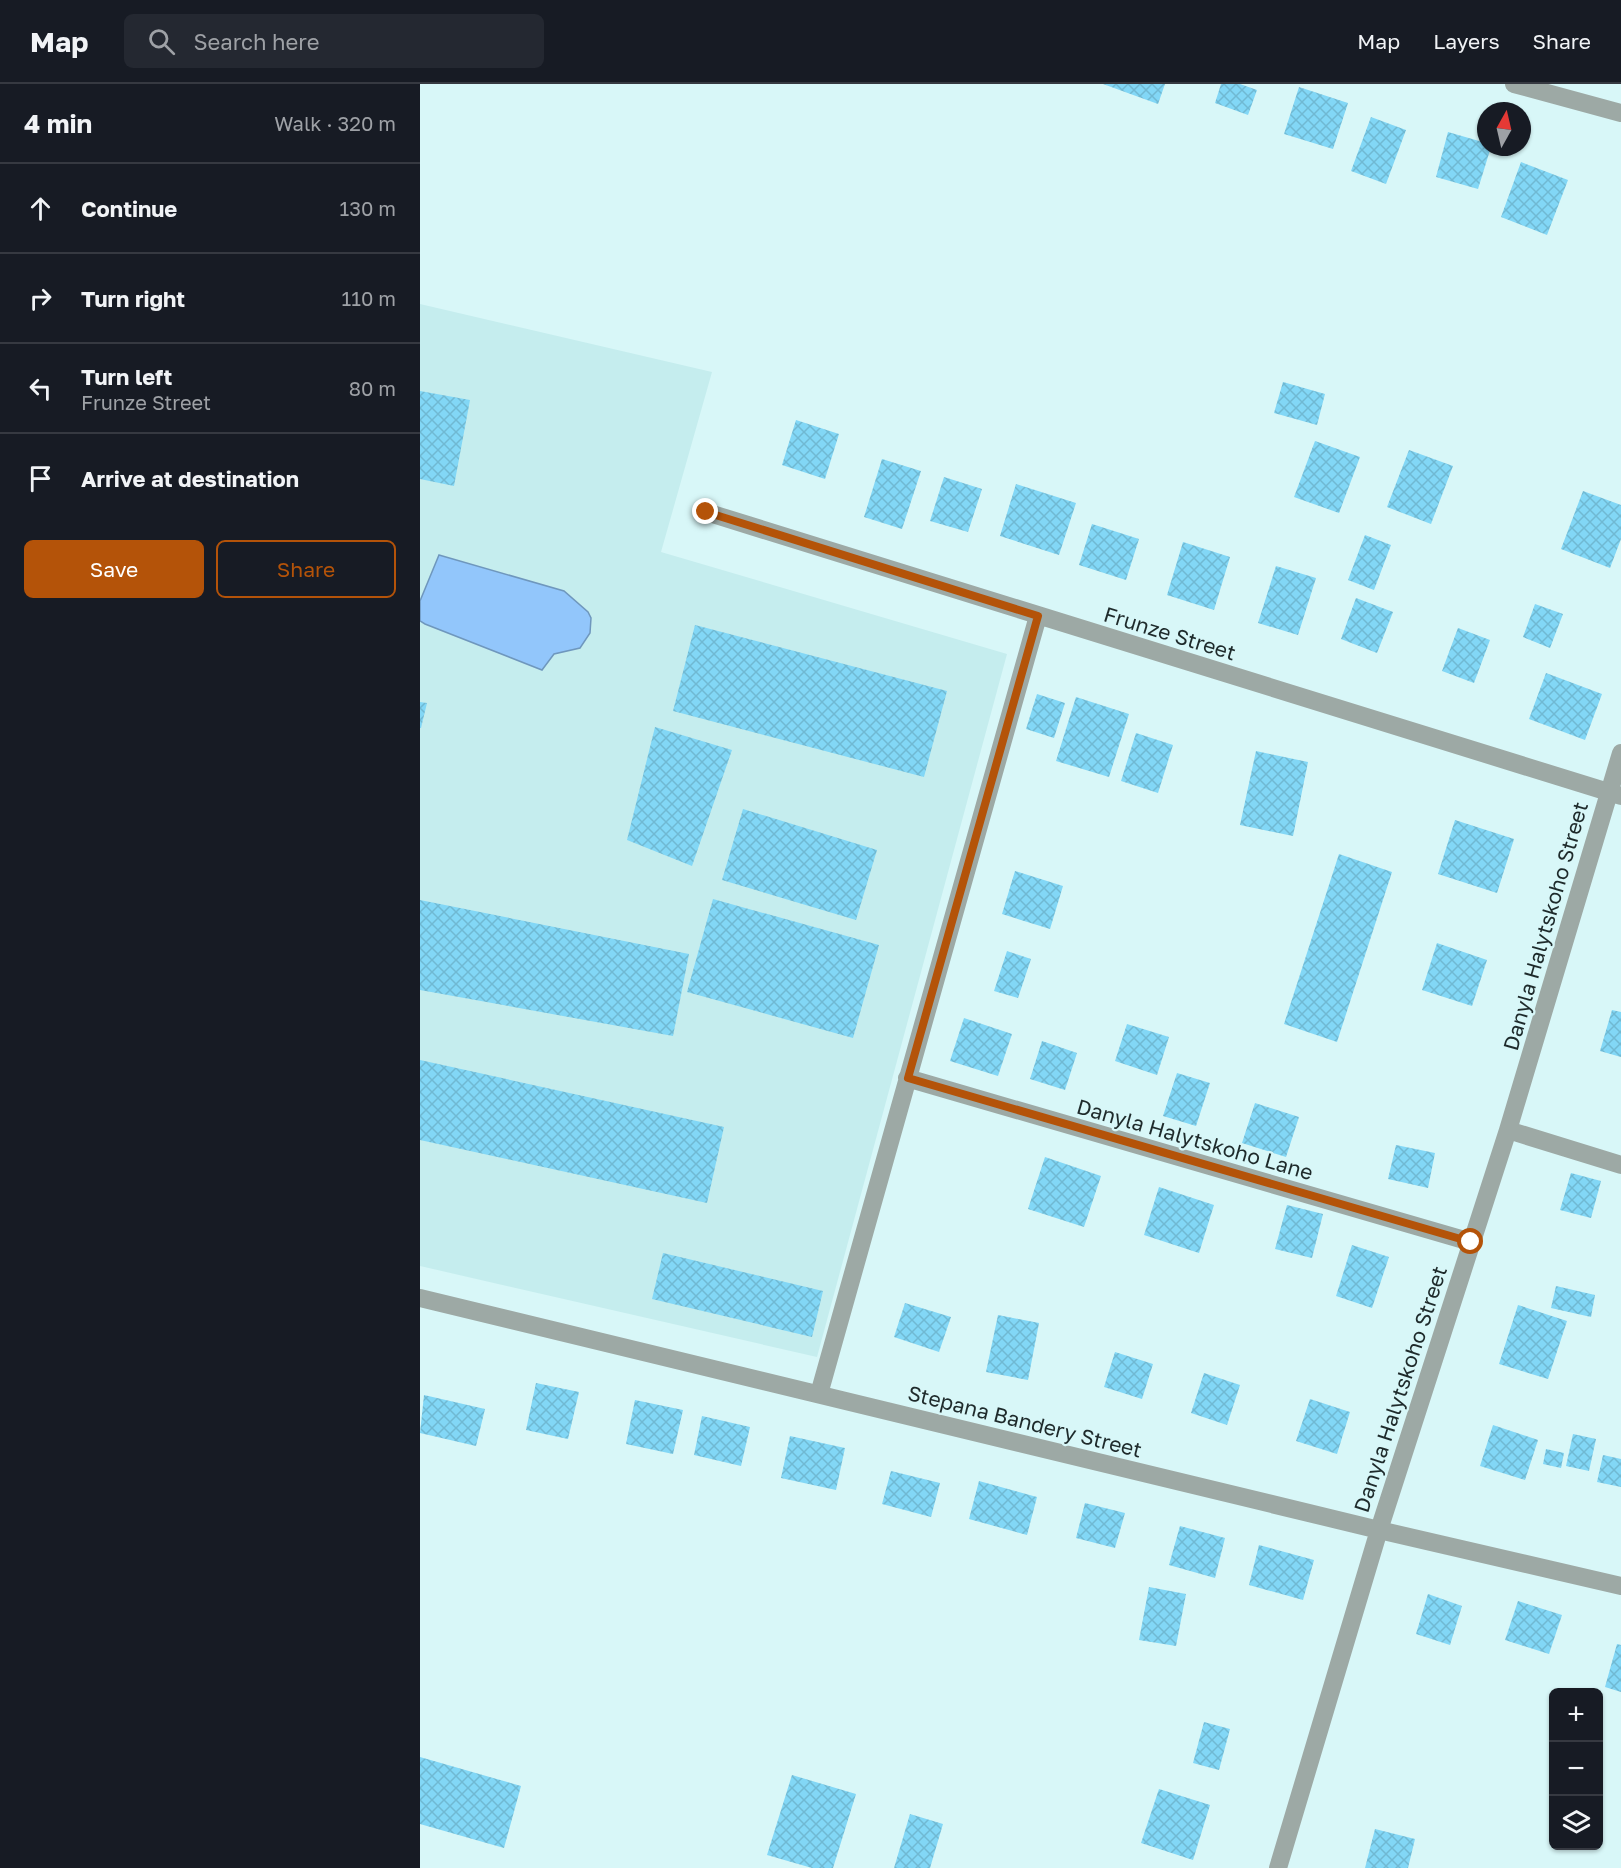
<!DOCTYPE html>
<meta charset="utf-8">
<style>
body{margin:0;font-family:"Golos Text",sans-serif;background:#242831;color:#f1f3f6}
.controls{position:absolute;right:18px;bottom:18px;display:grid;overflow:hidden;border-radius:9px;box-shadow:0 2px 4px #0004}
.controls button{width:54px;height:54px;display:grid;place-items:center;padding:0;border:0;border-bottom:2px solid #363941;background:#171b24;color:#f1f3f6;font:30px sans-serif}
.compass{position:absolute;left:1057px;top:18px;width:54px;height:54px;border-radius:50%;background:#171b24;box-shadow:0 2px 4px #0004;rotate:8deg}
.stop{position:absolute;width:18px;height:18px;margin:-14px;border:4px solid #b45309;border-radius:50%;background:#fff}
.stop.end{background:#b45309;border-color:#fff;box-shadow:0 2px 6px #0008}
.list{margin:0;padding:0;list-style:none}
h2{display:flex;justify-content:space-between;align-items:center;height:78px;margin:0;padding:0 24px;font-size:26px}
h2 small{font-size:20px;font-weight:400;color:#9ea1a6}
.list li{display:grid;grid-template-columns:39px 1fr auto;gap:18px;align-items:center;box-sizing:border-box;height:90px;padding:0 24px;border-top:2px solid #363941}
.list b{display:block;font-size:22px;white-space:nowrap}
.list p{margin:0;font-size:20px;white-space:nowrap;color:#9ea1a6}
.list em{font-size:20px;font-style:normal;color:#9ea1a6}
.actions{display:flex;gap:12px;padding:18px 24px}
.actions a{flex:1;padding:14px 0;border:2px solid #b45309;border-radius:9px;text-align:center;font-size:21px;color:#b45309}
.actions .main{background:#b45309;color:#fff}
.icon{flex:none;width:33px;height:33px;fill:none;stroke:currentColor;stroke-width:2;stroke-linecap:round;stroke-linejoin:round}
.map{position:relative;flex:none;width:1201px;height:1784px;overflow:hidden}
header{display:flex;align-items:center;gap:36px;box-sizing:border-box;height:84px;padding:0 30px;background:#171b24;border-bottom:2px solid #363941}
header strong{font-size:28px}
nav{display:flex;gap:33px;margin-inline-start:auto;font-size:21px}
.search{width:420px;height:54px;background:#242831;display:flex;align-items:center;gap:15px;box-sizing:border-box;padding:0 21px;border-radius:9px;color:#9ea1a6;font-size:22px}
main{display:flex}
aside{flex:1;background:#171b24}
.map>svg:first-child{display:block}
.built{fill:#c5edee}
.water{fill:#92c6fb;stroke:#6f97bd;stroke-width:1.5}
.building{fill:url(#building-cross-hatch)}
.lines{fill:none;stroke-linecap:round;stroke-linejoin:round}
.street{stroke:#9da9a5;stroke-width:18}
.route{stroke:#b45309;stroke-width:8}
.labels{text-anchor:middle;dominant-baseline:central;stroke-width:4.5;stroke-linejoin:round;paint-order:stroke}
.street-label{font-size:21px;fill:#1e2a2b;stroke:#d8f7f8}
</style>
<header>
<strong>Map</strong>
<div class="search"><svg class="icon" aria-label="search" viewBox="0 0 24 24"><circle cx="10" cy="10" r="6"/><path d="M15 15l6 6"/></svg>Search here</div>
<nav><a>Map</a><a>Layers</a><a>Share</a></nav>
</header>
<main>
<aside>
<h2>4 min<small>Walk · 320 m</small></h2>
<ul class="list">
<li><svg class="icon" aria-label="ahead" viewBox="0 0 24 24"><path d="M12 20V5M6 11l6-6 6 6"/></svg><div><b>Continue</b></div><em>130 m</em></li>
<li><svg class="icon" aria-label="right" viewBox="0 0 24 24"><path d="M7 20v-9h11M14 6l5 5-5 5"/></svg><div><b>Turn right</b></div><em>110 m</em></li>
<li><svg class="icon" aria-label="left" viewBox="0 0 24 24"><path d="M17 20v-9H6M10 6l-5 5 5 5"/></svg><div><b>Turn left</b><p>Frunze Street</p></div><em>80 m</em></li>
<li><svg class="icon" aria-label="arrive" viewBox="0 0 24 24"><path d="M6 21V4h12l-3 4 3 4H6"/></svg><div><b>Arrive at destination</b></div></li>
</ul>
<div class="actions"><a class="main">Save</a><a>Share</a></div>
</aside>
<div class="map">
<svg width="1201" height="1784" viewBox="0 0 1201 1784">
<defs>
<pattern id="building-cross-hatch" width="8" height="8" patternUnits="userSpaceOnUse" patternTransform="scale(1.5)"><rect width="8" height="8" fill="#82d7f6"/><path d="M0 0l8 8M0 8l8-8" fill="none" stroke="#70b9d3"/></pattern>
</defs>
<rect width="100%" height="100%" fill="#d8f7f8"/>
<!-- built -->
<path class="built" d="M0 220 292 288 241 468 587 570 397 1273 0 1182Z"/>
<!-- water -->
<path class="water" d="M19 471 144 507 168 528 171 534 170 549 160 564 134 570 122 586 5 540 0 537V517Z"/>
<!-- building -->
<path class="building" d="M683 0H745L738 20Z
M801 0H820L837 6 828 31 795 19Z
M879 3 928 19 913 65 864 50Z
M951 33 986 46 966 100 931 87Z
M1028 48 1066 59V63H1071L1058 105 1016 93Z
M1101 78 1148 96 1127 151 1081 133Z
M863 298 905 310 897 341 854 329Z
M0 307 50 316 34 402 0 395Z
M376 336 419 350 405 395 362 381Z
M895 357 940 373 919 429 874 413Z
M989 366 1033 382 1011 440 967 423Z
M462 375 501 387 482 445 444 433Z
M524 393 562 405 548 448 510 437Z
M596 400 656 419 639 471 580 452Z
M1163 407 1201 421V455L1190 484 1141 465Z
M672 440 719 455 706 496 659 481Z
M945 451 971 461 954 506 928 496Z
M763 458 810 473 794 526 747 511Z
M856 482 896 494 878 551 838 539Z
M936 514 973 528 957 569 921 555Z
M1115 520 1143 530 1130 564 1103 553Z
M275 541 527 607 504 693 253 627Z
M1038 544 1070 556 1054 599 1022 587Z
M1126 589 1182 610 1165 656 1109 635Z
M617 610 645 619 634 654 606 645Z
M656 613 709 630 689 693 636 677Z
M0 618 7 619 1 644H0Z
M235 643 312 666 272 782 207 756Z
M716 649 753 661 738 709 701 697Z
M836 667 888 678 873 752 820 741Z
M323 725 457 766 436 836 302 796Z
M1035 736 1094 755 1077 809 1018 790Z
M919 770 972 788 917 958 864 940Z
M595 787 643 802 630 845 582 830Z
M293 815 459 861 433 954 267 908Z
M0 816 269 870 253 952 0 906Z
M1017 859 1067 876 1052 922 1002 906Z
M587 867 611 875 598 914 574 907Z
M1192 926 1201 928V973L1180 967Z
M544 934 592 950 578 992 530 977Z
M707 940 749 953 737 991 695 977Z
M622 957 657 969 645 1006 610 995Z
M0 976 304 1043 287 1119 0 1056Z
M757 989 790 999 776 1042 743 1032Z
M835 1019 879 1033 866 1073 822 1059Z
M976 1061 1015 1069 1008 1104 968 1095Z
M625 1073 681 1092 664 1143 608 1125Z
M1151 1089 1181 1097 1171 1134 1140 1126Z
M739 1103 794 1121 779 1169 724 1151Z
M867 1121 903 1130 892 1174 855 1165Z
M932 1161 969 1173 952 1224 916 1212Z
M243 1169 403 1207 392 1253 232 1215Z
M1136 1202 1175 1211 1171 1233 1131 1224Z
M485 1219 531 1233 519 1268 474 1253Z
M1098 1221 1147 1237 1128 1295 1079 1280Z
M578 1231 619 1239 608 1296 566 1288Z
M695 1268 733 1280 722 1315 684 1303Z
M784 1289 820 1301 807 1341 771 1329Z
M116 1299 159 1308 148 1355 106 1346Z
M4 1311 65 1325 56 1362 0 1349Z
M890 1315 930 1328 917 1370 876 1357Z
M215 1316 263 1326 253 1370 206 1360Z
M282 1332 330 1343 321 1382 274 1371Z
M1073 1341 1118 1356 1105 1396 1060 1382Z
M1153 1350 1176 1355 1169 1387 1146 1382Z
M370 1352 425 1364 416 1406 361 1394Z
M1126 1365 1144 1369 1141 1384 1123 1380Z
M1183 1371 1201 1375V1403L1177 1398Z
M471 1387 520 1399 511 1433 462 1420Z
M559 1397 617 1413 607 1451 549 1435Z
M665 1419 705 1429 695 1464 656 1454Z
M760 1442 805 1454 795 1494 749 1481Z
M839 1461 894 1476 883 1516 829 1501Z
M729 1503 766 1510 756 1562 719 1556Z
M1008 1510 1042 1522 1030 1561 996 1550Z
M1098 1517 1142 1531 1129 1570 1085 1556Z
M1197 1560 1201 1561V1608L1185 1603Z
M784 1638 810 1645 799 1686 773 1679Z
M0 1673 101 1702 84 1764 0 1740Z
M372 1691 436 1710 413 1784H392L347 1771Z
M739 1705 790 1721 773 1776 721 1759Z
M490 1730 523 1740 510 1784H474Z
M955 1745 995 1755 988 1784H945Z"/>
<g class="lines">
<!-- street -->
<path class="street" d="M1094 0 1201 29
M286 428 1201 712
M487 994 1051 1158
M1088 1046 1201 1081
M0 1214 959 1446 1201 1502
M399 1310 618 532
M858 1784 959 1446 1088 1046 1201 669"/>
</g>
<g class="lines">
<!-- route -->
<path class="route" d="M286 428 618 532 488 994 1051 1158"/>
</g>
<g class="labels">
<!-- street labels -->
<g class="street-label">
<text transform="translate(750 549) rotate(17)">Frunze Street</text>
<text transform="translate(1125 842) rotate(-74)">Danyla Halytskoho Street</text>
<text transform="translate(775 1055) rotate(16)">Danyla Halytskoho Lane</text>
<text transform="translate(980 1305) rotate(-72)">Danyla Halytskoho Street</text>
<text transform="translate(605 1337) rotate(14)">Stepana Bandery Street</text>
</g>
</g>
</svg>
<div class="controls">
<button>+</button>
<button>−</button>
<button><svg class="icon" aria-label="layers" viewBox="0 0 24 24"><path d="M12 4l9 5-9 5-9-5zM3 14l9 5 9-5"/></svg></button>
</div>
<svg class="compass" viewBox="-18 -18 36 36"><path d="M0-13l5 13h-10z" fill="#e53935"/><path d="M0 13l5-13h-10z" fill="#9ea1a6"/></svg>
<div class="stop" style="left:1051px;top:1158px"></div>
<div class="stop end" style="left:286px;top:428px"></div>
</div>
</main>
